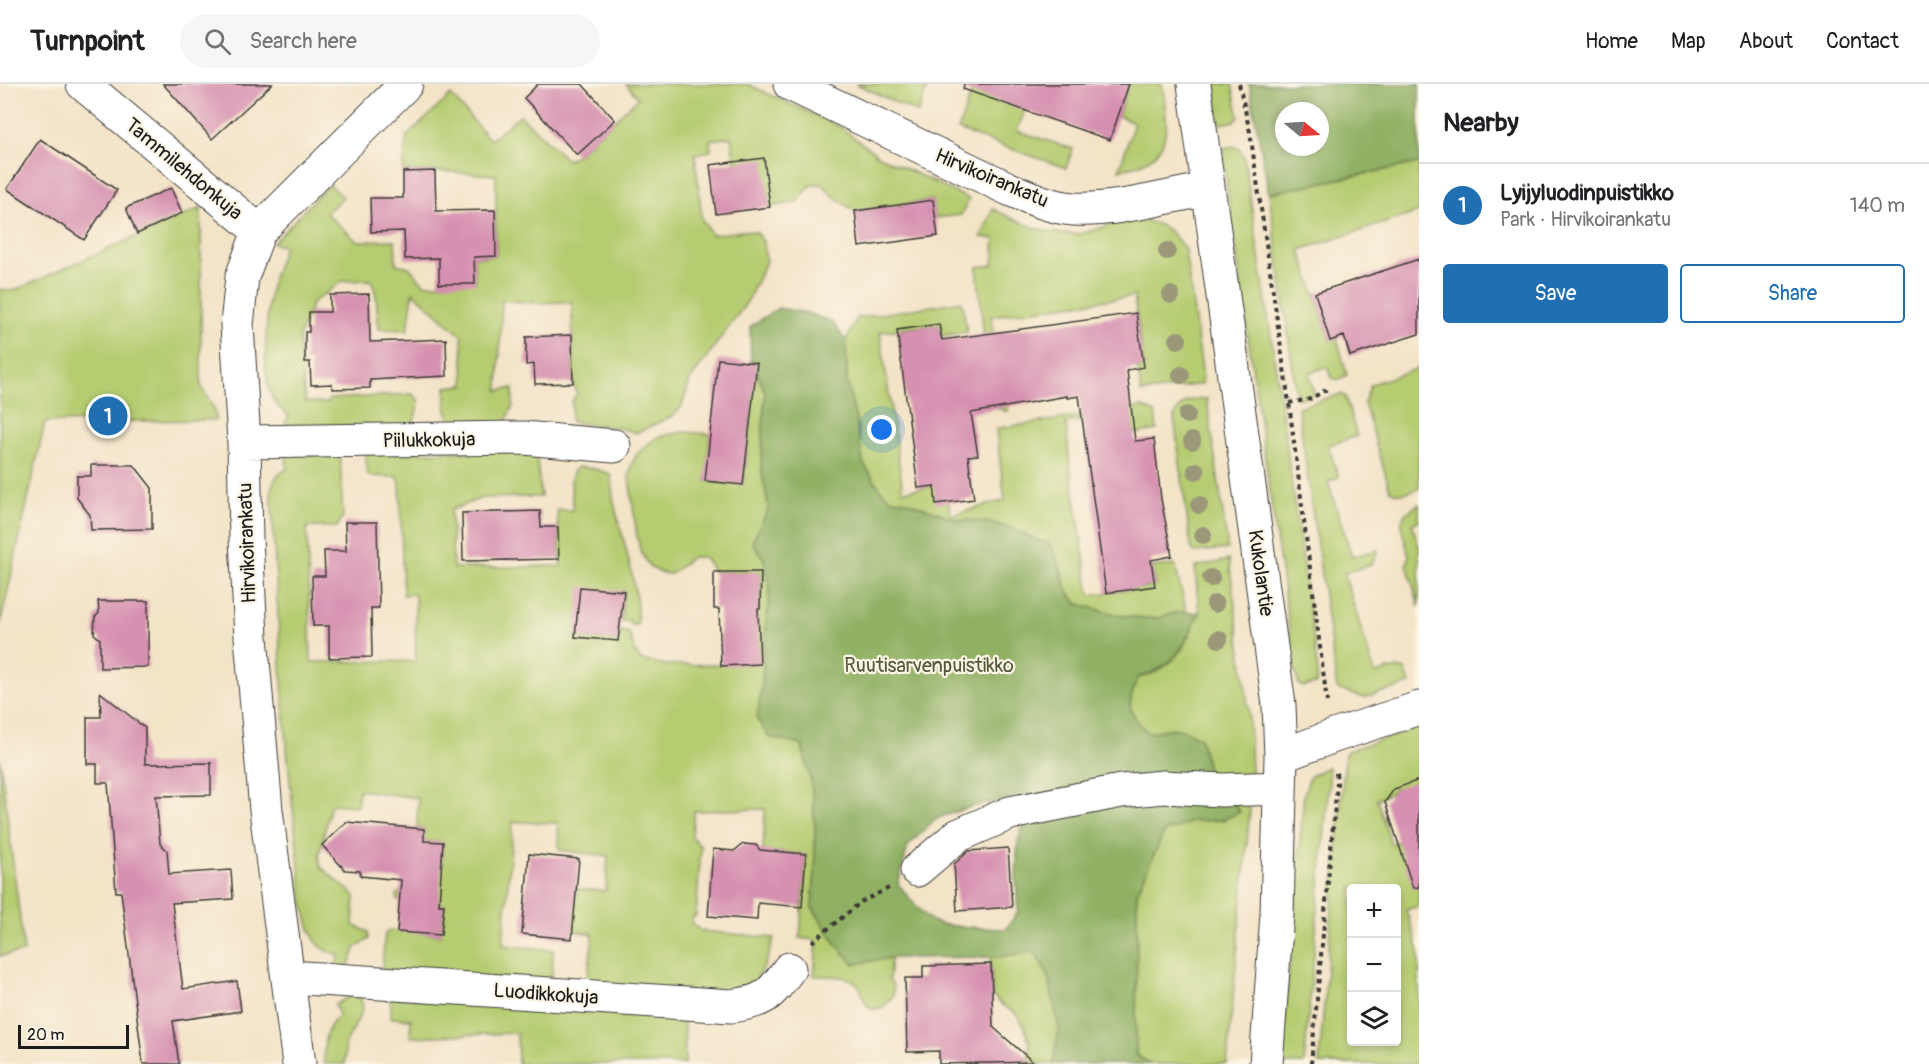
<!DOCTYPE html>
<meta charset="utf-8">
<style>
body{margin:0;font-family:Pangolin,sans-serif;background:#f6f6f6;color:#202124}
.controls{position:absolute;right:18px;bottom:18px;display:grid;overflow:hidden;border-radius:6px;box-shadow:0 3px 9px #0003}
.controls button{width:54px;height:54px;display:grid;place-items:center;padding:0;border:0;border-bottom:2px solid #e0e0e0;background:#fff;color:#202124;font:30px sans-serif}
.compass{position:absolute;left:1275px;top:18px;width:54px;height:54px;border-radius:50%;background:#fff;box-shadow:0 3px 9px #0003;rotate:108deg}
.scale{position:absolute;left:18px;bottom:15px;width:111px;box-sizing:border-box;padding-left:6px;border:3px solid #1c1c1c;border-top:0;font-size:16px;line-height:21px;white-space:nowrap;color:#1c1c1c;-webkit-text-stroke:4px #fcf5e5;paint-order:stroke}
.you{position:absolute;left:882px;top:346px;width:21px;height:21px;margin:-15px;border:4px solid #fff;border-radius:50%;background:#1a73e8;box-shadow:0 0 0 9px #1a73e833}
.badge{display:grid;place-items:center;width:39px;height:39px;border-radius:50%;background:#1f6fb2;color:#fff;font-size:20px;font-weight:700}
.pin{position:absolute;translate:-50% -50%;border:3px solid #fff;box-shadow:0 2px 6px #0006}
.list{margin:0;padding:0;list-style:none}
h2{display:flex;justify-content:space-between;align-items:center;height:78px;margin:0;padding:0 24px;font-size:26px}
h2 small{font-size:20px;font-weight:400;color:#757577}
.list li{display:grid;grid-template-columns:39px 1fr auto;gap:18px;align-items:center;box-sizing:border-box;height:84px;padding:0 24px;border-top:2px solid #e0e0e0}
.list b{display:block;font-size:22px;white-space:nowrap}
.list p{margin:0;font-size:20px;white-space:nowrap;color:#757577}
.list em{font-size:20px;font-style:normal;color:#757577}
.actions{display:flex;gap:12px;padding:18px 24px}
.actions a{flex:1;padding:14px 0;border:2px solid #1f6fb2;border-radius:6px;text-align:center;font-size:21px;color:#1f6fb2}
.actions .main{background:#1f6fb2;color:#fff}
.icon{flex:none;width:33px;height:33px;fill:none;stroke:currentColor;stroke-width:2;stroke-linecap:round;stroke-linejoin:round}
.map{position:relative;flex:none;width:1419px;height:980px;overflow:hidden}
header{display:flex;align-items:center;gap:36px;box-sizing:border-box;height:84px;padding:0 30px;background:#fff;border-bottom:2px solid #e0e0e0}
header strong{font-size:28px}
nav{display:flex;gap:33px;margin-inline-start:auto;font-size:21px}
.search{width:420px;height:54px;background:#f6f6f6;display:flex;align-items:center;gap:15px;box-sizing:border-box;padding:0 21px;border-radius:33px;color:#757577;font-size:22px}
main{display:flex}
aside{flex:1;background:#fff}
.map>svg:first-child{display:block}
.green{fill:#b5cc71;stroke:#687446;stroke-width:1.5;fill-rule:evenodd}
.forest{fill:#90b063;stroke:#566640;stroke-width:1.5;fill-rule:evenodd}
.building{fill:#d690b0}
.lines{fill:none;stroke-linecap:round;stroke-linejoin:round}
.minor-casing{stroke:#3c3a36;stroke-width:35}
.path{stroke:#3c3a36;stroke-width:4;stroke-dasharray:4.5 4.5;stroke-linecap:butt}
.minor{stroke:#fff;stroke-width:33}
.tree{fill:#9a9879}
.labels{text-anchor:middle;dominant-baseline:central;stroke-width:4.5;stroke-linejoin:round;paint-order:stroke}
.street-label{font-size:20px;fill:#1c1c1c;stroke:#fcf5e5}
.park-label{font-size:20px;fill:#525a3a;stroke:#fcf5e5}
</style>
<header>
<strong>Turnpoint</strong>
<div class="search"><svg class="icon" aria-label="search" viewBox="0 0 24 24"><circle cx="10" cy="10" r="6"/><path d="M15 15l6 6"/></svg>Search here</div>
<nav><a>Home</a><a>Map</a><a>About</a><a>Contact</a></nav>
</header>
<main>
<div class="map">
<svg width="1419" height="980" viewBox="0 0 1419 980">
<rect width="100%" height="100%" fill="#fcf5e5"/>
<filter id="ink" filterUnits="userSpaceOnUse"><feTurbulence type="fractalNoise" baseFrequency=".0167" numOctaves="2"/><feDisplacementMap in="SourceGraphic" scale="12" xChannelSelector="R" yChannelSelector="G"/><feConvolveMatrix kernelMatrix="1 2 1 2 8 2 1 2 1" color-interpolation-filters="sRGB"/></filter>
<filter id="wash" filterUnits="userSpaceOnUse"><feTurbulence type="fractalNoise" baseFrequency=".008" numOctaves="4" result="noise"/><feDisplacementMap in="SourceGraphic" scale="24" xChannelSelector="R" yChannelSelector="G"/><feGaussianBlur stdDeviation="1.35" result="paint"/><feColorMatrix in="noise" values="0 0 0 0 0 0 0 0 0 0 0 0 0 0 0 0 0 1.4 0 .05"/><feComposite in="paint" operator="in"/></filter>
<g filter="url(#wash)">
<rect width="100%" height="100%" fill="#f3e3c7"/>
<!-- green -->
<path class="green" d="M626 0H747L839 42 879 72 969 115 961 131 935 134 932 116 855 127 834 113 822 100 811 101 797 118 770 123 735 78 731 53 710 56 711 67 695 70 702 136 712 151 741 147 757 148 763 158 766 178 747 218 690 296 682 322 673 332 636 349 624 345 571 338 572 317 577 309 573 299 572 218 531 219 502 216 498 307 513 304V322L504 341 450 340 446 322V303L464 301 462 252 413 208 408 246 379 245C376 227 379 212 371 196L343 197 312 219 299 253 305 318 327 319 329 315 413 310 419 317 414 338 411 343 297 342 285 340 289 331C277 325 271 313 268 301 263 280 267 220 272 198 275 187 280 175 284 163L273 159 329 100 343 113 326 129 357 157 395 156 396 180 409 183 424 200 475 199 474 173 496 172V91L435 87 403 88 407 52 451 11 490 56 520 31 567 76 577 71 638 14Z
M856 0H928L918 29Z
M1129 0H1162C1166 25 1174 63 1146 77 1138 82 1128 83 1119 86L1134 39 1118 32Z
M1214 0H1232L1239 34 1235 37 1220 40Z
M974 2 1025 26 1017 47 1073 65 1066 84 958 46Z
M1233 62 1240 65 1244 73 1273 265 1318 588 1316 600 1303 603 1299 601 1295 587 1224 81V64Z
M1419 79V128L1300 166 1330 256 1337 254 1347 291 1337 296 1332 294 1327 283 1309 289 1314 308 1312 311 1297 315 1269 109Z
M201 124V302L215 327 216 336 45 338 0 542V205L13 207Z
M993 125C1019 138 1052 155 1083 149 1103 145 1126 134 1146 126L1147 138C1165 139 1176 152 1185 166L1202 286V300L1141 309 1138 284 1144 283 1134 212 991 232 1000 303H1007L1009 322 1007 328 996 323 990 313 977 183 993 181 995 155 981 153Z
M962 217 967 248 941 252 939 240 880 248 903 407 934 402 948 418 952 431 1005 416 996 346 1000 344 1143 323 1155 329 1157 346 1134 350 1131 331 1066 339 1070 383 1090 511 1155 502 1152 483 1175 481 1185 522V528L1169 530 1159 534H1145L1122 532 1078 520 1068 508 1055 469 1049 459 1037 456 1010 444 992 439 955 435 906 417 891 415 881 406 863 379 857 340 847 298 846 257 857 234Z
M1419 284V404C1408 408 1400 413 1390 406L1364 319 1371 300Z
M756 286 765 308 761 384 769 424 753 458 764 475 770 505 765 554 762 599 769 653 802 661 811 697 815 744V787L812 823 837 861 854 879 891 874 889 896 893 901V912L882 924 871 925C862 917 865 914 860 904 853 889 828 893 814 892L817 859 814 856 800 854 806 771 779 768 763 769 765 725 694 727 692 753 701 763 696 832H693L692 840 701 847 774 854 766 879 752 902 732 910 587 901 593 850 573 847 576 805 606 807 608 772 559 766 558 739 513 738 503 861 553 866 552 898 382 886 385 849 390 846 441 851 444 821 397 816V810L421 792 441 781 443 759 424 757V745H417L418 714 359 706 357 722 331 720 319 771 321 783 355 812 353 841 368 848 369 855 356 863 347 886 335 884 340 871C330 869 319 864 314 854 300 825 300 783 296 752 282 637 278 522 271 407 273 396 277 390 287 385L286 372 340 369 343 433 337 443H307L311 578 416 577 415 510 403 511 400 398 397 393 368 392 365 369 536 367 541 413 482 414 451 426 453 484 561 482 557 426H573C573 413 567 392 577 383L595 385 611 390C612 401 612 412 615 423 623 456 640 508 637 541H631L630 537H621L624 507 575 553 618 557 620 547 629 549 635 568 641 576 666 581 760 580 759 554 748 525H760L761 488H714L704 473H692L671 490 661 489 650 483 641 469 637 452 629 394 631 382 637 370 657 353 684 348 710 350 706 397 743 400Z
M1341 310 1345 312 1357 352 1328 361 1339 393 1328 398 1352 473 1377 466 1378 469 1371 481 1344 489 1375 590 1397 584 1405 586 1410 600 1364 614 1337 605 1298 323Z
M1200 315H1207V317L1228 465 1196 468 1193 467 1191 463 1174 333C1180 320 1186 316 1200 315Z
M1419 420V437L1412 440 1419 463V523L1407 480 1409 472 1402 446V436L1406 429Z
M1229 476 1249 629 1251 692 1211 696 1173 644 1148 649C1127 628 1126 621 1138 594L1157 588 1172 577 1182 565 1199 529 1195 483Z
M1419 643V700L1394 705 1391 709 1377 715 1391 760 1408 755 1419 789V822L1406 826 1419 867V980H1319L1345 671 1347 667ZM1352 804H1396V958H1352Z
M0 674 24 868 0 872Z
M1328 683 1329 698 1304 980H1281L1304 710 1310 692Z
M1247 717 1250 726 1227 980H1150L1136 971 1137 809 1164 748 1194 737 1223 736 1234 719Z
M1035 868 1048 891 1059 944 1053 980H1026C1035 965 1026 941 1015 929 1012 925 1007 925 1003 922 999 919 996 914 992 911L991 873Z
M348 913 361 914 363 924 360 932 345 961V980H324C324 958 323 948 339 931L335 921Z
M391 913 678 933 684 939 685 980H518L517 949 410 953 411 935 391 934Z"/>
<!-- forest -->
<path class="forest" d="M1249 0H1419V79L1269 109ZM1284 27H1320V63H1284Z
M778 224 807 229 832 238 846 257 847 298 857 340 863 379 881 406 891 415 906 417 955 435 992 439 1010 444 1037 456 1049 459 1055 469 1068 508 1078 520 1122 532 1145 534H1159L1169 530 1185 528 1199 529C1181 566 1179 580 1138 594 1126 621 1127 628 1148 649 1170 643 1181 642 1200 654L1211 696 1009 715 973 722 935 735 908 762 898 800C907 810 922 832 934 838 947 844 990 844 1006 845L1018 828 1016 792 1018 757 1024 741 1142 713 1234 719 1240 728 1223 736 1194 737 1164 748 1137 809 1136 971 1150 980H1053L1059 944 1048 891 1035 868 996 873 891 874 854 880 837 861 812 823 815 787V744L811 697 802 661 769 653 757 635 762 599 765 554 770 505 764 475 752 458 769 424 761 384 765 308 756 286V279H751L750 243Z"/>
<g id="blocks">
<!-- building -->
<path class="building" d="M163 0H272L212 55Z
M538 0H582L615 36 577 71 524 14Z
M964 0H1129L1110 56 963 5Z
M40 55 117 106 84 156 7 105Z
M764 74 770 123 716 130 710 81Z
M435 87 436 127 495 126 496 172 474 173 475 200H439V174L405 175 404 147 371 148 370 114H403V88Z
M171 104 182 129 137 150 126 124Z
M933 116 938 152 859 163 855 127Z
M1419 175V250L1350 272 1344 252 1330 257 1315 209Z
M369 210 370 258 446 255 447 292 370 296V304L333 305 332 300 311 301 310 278H305V248H309V228H330V211Z
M1136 229 1144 283 1127 286 1135 357 1154 355 1161 415 1172 472 1151 476 1155 502 1106 509 1079 312 1067 314V312L971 329 978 371 968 372 974 415 936 420 934 402 918 404 897 246 939 240 942 256Z
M572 251 573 299 535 300 534 280 526 281V253Z
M718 275 757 279 743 401 705 397Z
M91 381H134L152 404V445L91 446 90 431 77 414V392H91Z
M540 427 541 443H558L559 475 463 477 462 429Z
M345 438H377L379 524H371L372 573 329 574V542H313L312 492H325L324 467H346Z
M714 488H761L760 525H758L760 580 721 582 719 525H714Z
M580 503 624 507 618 557 575 553Z
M98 517H148V583L100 584V555L94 550 95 533 99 529Z
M100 608 145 644V680L211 679V711L156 712 160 760 167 766 169 790 231 786 233 815 172 819 183 905 237 897 241 927 173 937 179 980H143L121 808H116L108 699H97V680H87V633H101Z
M1419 696V803L1413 804 1385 718 1394 705Z
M346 738 424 745V757L443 758 439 821H444L441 851 397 848 401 796 360 792V787L345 786 322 761Z
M743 760 756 761 760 766 806 770 802 823 758 819 757 836 708 832 713 765 734 767Z
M1008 764 1012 823 957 827 954 780 969 767Z
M529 770 579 775 572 855 522 850Z
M991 880 993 943 1033 978 939 980V967L907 968 905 894H923V882Z"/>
</g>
</g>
<g filter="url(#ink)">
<use href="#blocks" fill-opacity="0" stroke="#3c3a36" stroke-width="1.5"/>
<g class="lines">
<!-- minor casing -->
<g class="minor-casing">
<path id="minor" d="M83 0 259 147
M790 0 1007 104C1028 113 1050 123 1074 125 1117 127 1165 113 1208 105
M1194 0 1279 621 1281 672 1277 830 1266 980
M244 358 524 354 614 362
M1281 672 1334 652 1419 624
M917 786 957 752 1010 729 1121 707 1163 703 1222 706 1279 704
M289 893 731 922C764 918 770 912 789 885
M299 980 266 726 251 553 246 455 244 358 237 241 242 193 259 147 406 0"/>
</g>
<!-- path -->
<path class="path" d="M1239 0 1250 48 1289 319 1327 618
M1289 319 1310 315 1329 304
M812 858 861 818 889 804
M1311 980 1337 699 1336 688"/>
<!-- minor -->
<use href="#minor" class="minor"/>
</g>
<!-- trees -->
<g class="tree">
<circle cx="1167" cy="167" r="9"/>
<circle cx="1171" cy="211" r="9"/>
<circle cx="1178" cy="256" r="9"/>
<circle cx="1181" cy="291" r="9"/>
<circle cx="1187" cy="331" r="9"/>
<circle cx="1192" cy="357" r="9"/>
<circle cx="1196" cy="387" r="9"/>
<circle cx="1199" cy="421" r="9"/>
<circle cx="1203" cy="451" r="9"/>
<circle cx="1211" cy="494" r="9"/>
<circle cx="1215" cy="520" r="9"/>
<circle cx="1219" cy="555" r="9"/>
</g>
</g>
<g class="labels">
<!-- street labels -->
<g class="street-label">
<text transform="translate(184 85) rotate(40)">Tammilehdonkuja</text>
<text transform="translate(992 94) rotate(23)">Hirvikoirankatu</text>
<text transform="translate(429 356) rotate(-1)">Piilukkokuja</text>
<text transform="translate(247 459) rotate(-92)">Hirvikoirankatu</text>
<text transform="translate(1261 489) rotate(82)">Kukolantie</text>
<text transform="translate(546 910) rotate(4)">Luodikkokuja</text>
</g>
<!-- park labels -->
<g class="park-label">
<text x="929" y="581">Ruutisarvenpuistikko</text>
</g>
</g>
</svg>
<div class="controls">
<button>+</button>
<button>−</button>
<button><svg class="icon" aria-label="layers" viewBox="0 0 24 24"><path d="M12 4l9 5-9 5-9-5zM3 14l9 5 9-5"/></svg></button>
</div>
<svg class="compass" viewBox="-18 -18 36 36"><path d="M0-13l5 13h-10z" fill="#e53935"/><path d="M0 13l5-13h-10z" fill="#757577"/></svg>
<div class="scale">20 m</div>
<div class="you"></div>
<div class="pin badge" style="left:108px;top:332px">1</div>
</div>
<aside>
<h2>Nearby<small></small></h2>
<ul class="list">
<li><span class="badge">1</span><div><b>Lyijyluodinpuistikko</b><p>Park · Hirvikoirankatu</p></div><em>140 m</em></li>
</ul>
<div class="actions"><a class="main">Save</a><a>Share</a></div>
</aside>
</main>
